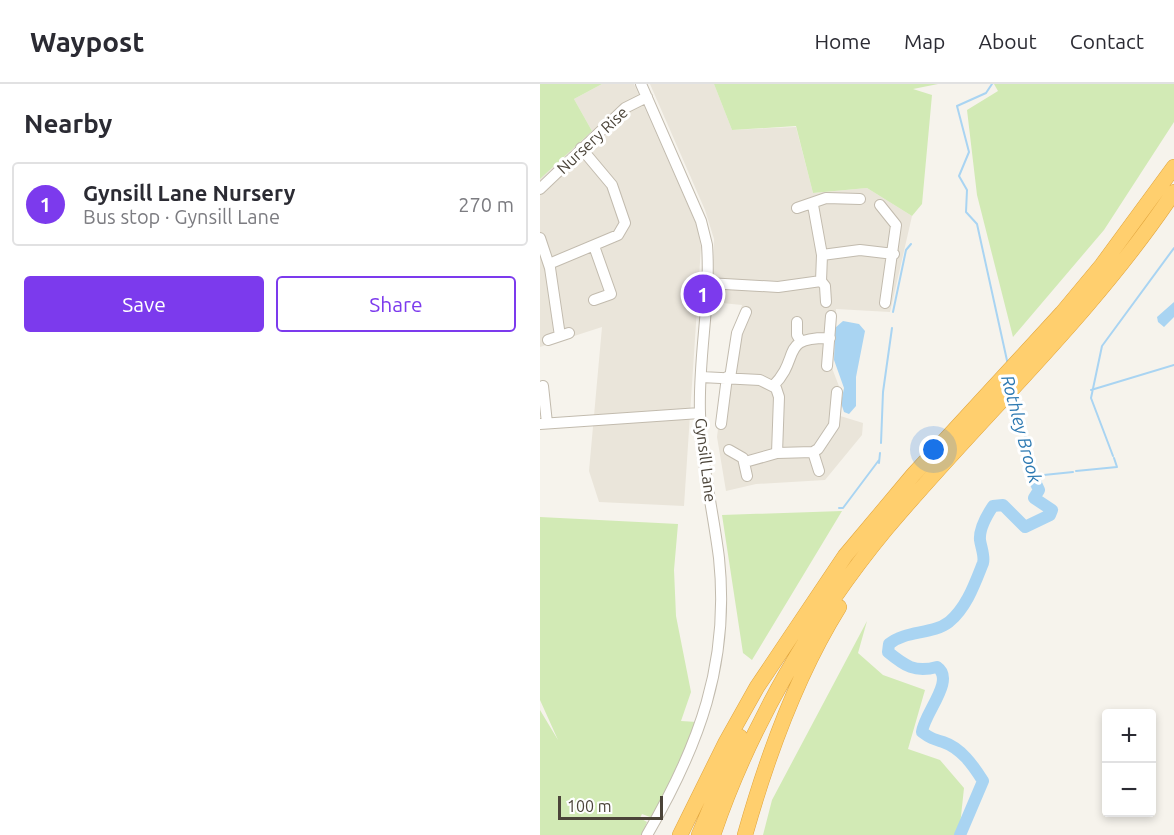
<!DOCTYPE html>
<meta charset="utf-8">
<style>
body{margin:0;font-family:Ubuntu,sans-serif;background:#f2f2f3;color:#2b2b33}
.controls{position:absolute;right:18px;bottom:18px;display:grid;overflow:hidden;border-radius:6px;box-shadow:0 3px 9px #0003}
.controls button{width:54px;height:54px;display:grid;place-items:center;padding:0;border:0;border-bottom:2px solid #e1e1e2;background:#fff;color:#2b2b33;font:30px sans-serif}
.scale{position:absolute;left:18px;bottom:15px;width:105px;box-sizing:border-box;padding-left:6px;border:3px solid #4b4439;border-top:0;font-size:16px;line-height:21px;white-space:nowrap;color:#4b4439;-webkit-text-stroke:4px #fff;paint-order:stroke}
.you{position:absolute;left:394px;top:366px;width:21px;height:21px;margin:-15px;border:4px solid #fff;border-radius:50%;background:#1a73e8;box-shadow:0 0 0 9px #1a73e833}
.badge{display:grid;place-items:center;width:39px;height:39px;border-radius:50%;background:#7c3aed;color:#fff;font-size:20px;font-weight:700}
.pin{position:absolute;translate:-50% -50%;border:3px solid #fff;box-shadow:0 2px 6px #0006}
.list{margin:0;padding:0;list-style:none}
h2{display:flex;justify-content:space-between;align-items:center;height:78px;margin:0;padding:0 24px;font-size:26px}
h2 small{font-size:20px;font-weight:400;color:#7c7c81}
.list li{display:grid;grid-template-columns:39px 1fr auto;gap:18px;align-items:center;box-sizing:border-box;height:84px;margin:0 12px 12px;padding:0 12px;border:2px solid #e1e1e2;border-radius:6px}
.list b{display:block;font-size:22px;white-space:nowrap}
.list p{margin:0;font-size:20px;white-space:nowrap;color:#7c7c81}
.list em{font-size:20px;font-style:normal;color:#7c7c81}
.actions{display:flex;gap:12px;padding:18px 24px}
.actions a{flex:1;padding:14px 0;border:2px solid #7c3aed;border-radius:6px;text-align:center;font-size:21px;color:#7c3aed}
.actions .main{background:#7c3aed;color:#fff}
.map{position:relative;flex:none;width:634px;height:751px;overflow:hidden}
header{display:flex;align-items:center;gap:36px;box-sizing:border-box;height:84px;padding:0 30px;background:#fff;border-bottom:2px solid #e1e1e2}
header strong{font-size:28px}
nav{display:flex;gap:33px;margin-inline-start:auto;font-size:21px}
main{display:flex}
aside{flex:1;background:#fff}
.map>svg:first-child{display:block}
.residential{fill:#eae5da}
.green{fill:#d2eab5}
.water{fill:#a9d4f2}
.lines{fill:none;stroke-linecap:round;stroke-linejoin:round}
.stream{stroke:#a9d4f2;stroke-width:2}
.river{stroke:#a9d4f2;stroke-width:12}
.minor-casing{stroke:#c2bbae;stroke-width:12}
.highway-casing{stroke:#e0a43c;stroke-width:16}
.minor{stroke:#fff;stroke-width:10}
.highway{stroke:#ffcf6e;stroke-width:15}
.labels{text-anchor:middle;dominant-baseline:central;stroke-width:6;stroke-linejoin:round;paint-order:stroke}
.street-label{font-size:16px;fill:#4b4439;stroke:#fff}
.water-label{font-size:18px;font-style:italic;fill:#2e7ab2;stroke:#fff}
</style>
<header>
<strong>Waypost</strong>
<nav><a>Home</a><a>Map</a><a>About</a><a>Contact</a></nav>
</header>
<main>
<aside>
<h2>Nearby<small></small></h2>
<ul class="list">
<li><span class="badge">1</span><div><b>Gynsill Lane Nursery</b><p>Bus stop · Gynsill Lane</p></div><em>270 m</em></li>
</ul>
<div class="actions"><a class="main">Save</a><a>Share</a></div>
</aside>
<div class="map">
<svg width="634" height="751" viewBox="0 0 634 751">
<rect width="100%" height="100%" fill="#f6f3ec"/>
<!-- residential -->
<path class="residential" d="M62 0H94L157 142 161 163 144 422 59 418 49 387 62 243 0 263V95L52 47 34 15Z
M110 0H174L192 46 256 43 273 109 327 104 372 132 350 228 296 225 292 284 300 305 297 331 323 339 322 351 285 396 216 400 186 407 177 353 185 288 202 221 172 218 174 155 165 126Z"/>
<!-- green -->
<path class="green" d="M0 0H62L34 15 52 47 0 95Z
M174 0H398L373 5 392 11 382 120 372 132 327 104 273 109 256 42 192 46Z
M454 0H634V38L564 146 473 253 437 111 427 26 458 7Z
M302 427 212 576 203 569 182 431Z
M0 433 138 440 134 486 136 532 151 608 141 637 157 638 115 730 110 733 102 730 100 734 107 738 102 751H0V626L18 656 0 616Z
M327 537 318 569 343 591 385 606 368 665 400 676 424 704 419 751H223L232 716Z"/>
<!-- water -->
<path class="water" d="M634 218V233L624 243 618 238 617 233Z
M303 237 319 240 325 247 316 293V322L309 330 304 328 301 319 304 304 294 276 295 244Z"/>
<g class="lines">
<!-- stream -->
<path class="stream" d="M452 0 446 9 417 22 429 68 419 92 427 106 426 128 437 140 468 281
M353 228 366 166 371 160
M551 306 634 281
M473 313 477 339 487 355 493 393
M341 359 343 308 352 244
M573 372 551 314 562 262 634 164
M339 379 340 369
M536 387 577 383 574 374
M494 392 533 388
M299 424H303L339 376"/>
<!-- river -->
<path class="river" d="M420 751 443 697C433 681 421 664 403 658 393 655 390 654 382 648 384 629 416 596 397 583 375 589 365 582 348 568L349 560C366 546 392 551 409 538 427 523 435 499 443 479 445 473 441 463 440 456 439 445 447 431 453 422L463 421 485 443 510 431 512 426 494 414 499 406 493 393"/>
<!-- minor casing -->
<g class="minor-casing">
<path id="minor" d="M101 0 161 137 167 161C171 217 158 273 160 329 161 378 173 426 179 474 190 579 159 662 107 751
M0 105 85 24 107 13
M340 121 356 141 345 219
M257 124 286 114 320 115
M0 154 10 184 20 252
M282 171 320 166 354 170
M9 180 78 151 85 139 72 101 41 64
M281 197 285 202 286 218
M167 199 238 203 281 197 282 171 273 121
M54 216 71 210 54 162
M257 238V251L260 256
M8 256 29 249
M287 282 291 232
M161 293 220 296 236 304 239 313 237 369
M190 294 197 249 206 228
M3 302 7 339
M233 302C262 273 238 253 290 254
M0 340 160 329
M181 340 187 293
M189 366 203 374 207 392
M273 368 279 387
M205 378 237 369 273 368 278 365 294 341 297 308"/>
</g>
<!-- highway casing -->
<g class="highway-casing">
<path id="highway" d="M140 751 185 660 217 603 305 472 373 391 522 229 562 181 634 83
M159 751 200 653
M173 751C209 644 274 532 346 445 441 332 551 232 634 108
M205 751C227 673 256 592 299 523"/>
</g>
<!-- minor -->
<use href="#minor" class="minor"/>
<!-- highway -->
<use href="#highway" class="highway"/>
</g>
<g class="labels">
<!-- street labels -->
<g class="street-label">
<text transform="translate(52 56) rotate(-43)">Nursery Rise</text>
<text transform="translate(166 376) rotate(83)">Gynsill Lane</text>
</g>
<!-- water labels -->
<g class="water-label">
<text transform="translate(482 345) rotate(75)">Rothley Brook</text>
</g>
</g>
</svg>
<div class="controls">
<button>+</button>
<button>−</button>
</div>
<div class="scale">100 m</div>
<div class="you"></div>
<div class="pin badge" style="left:163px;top:210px">1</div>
</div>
</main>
